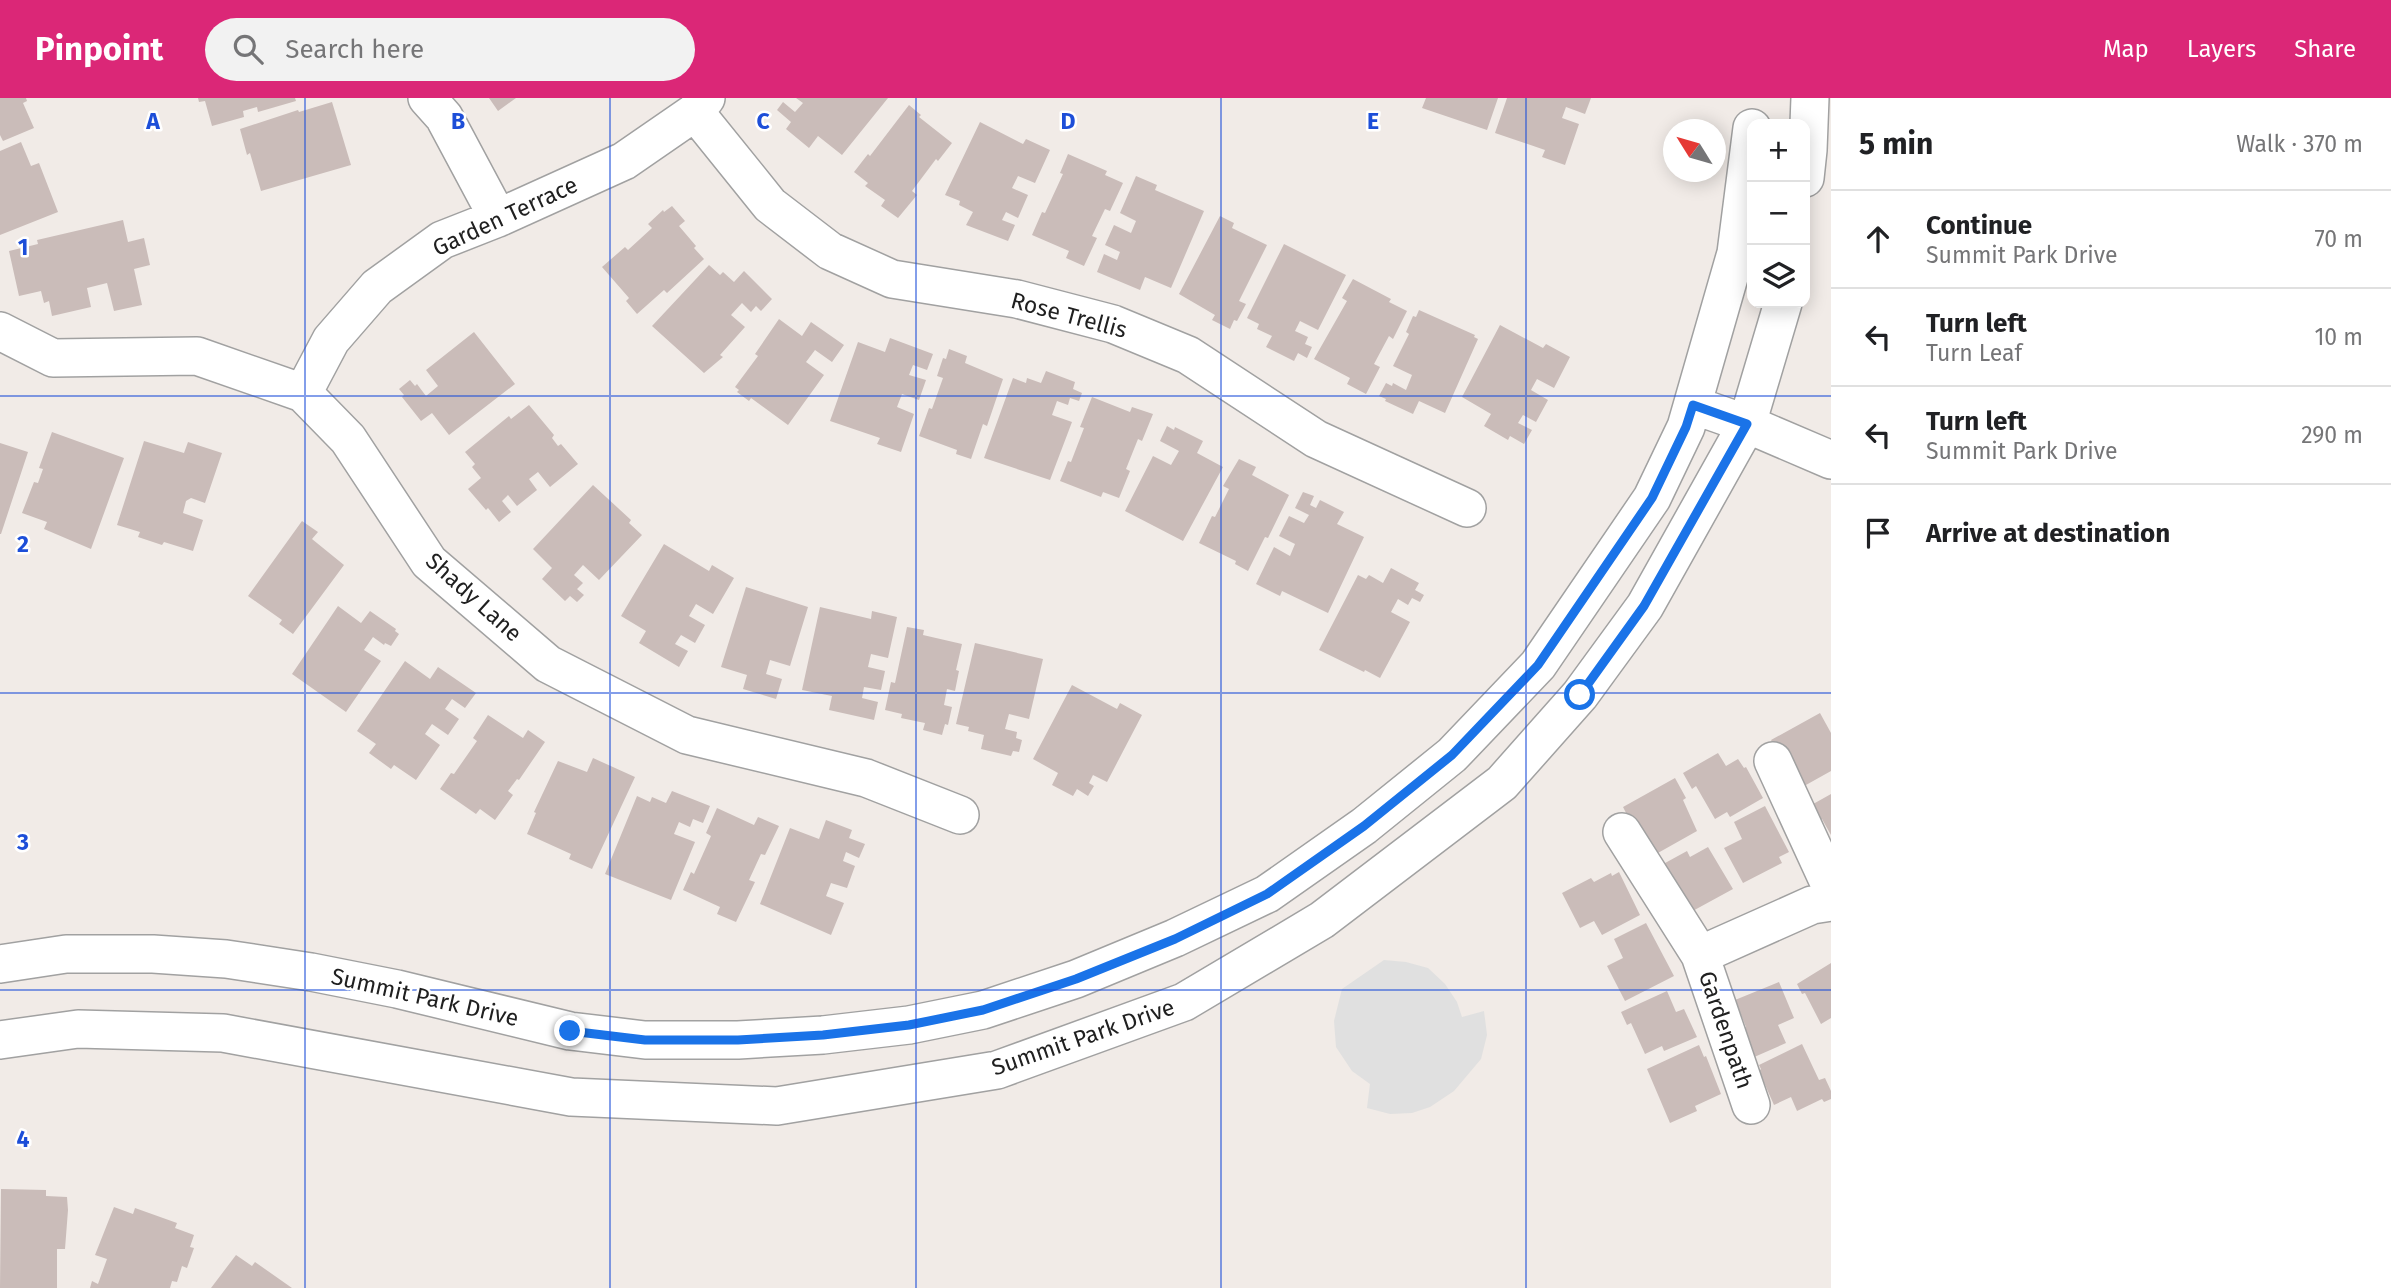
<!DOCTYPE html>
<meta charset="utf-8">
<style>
body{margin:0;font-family:"Fira Sans",sans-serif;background:#f2f2f2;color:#202124}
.controls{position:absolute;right:21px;top:21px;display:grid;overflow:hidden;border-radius:14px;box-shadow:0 4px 18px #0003}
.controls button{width:63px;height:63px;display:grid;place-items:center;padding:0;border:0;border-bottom:2px solid #e0e0e0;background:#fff;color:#202124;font:35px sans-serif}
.compass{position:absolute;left:1663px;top:21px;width:63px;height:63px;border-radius:50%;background:#fff;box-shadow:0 4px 18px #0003;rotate:307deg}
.stop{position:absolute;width:21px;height:21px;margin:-16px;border:5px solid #1a73e8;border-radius:50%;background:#fff}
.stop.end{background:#1a73e8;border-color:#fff;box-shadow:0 2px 7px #0008}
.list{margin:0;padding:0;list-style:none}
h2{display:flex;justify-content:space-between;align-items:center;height:91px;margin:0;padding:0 28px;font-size:30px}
h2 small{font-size:23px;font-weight:400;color:#757577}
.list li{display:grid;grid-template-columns:46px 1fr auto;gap:21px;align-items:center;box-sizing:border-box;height:98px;padding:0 28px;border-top:2px solid #e0e0e0}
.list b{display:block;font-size:26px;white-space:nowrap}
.list p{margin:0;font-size:23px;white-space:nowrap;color:#757577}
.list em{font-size:23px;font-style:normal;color:#757577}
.icon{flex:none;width:38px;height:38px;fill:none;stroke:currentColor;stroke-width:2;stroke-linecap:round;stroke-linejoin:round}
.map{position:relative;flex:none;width:1831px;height:1190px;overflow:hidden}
header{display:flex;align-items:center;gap:42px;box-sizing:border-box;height:98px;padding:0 35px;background:#db2777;color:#fff}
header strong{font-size:33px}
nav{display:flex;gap:38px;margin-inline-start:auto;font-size:24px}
.search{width:490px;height:63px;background:#f2f2f2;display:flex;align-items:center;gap:18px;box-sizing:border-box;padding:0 24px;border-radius:38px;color:#757577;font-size:26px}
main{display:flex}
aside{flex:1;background:#fff}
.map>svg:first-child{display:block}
.parking{fill:#e0e0e0}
.building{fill:#cabcb9}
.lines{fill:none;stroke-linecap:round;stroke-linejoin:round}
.minor-casing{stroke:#a1a1a1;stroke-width:40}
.minor{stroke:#fff;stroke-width:37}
.route{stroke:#1a73e8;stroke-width:9}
.grid{fill:none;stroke:#1d4ed8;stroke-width:2;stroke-opacity:0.55}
.labels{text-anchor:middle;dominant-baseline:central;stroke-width:5;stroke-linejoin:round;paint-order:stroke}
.street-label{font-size:23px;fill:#202020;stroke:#fff}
.grid-label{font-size:23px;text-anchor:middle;font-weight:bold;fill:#1d4ed8;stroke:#fff;stroke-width:5;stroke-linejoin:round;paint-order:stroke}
</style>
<header>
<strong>Pinpoint</strong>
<div class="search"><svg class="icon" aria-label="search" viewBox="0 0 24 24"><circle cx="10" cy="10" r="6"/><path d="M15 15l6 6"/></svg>Search here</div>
<nav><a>Map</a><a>Layers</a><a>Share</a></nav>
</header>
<main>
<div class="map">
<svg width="1831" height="1190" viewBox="0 0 1831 1190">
<rect width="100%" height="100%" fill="#f1ebe7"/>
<!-- parking -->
<path class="parking" d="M1384 862 1406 864 1428 870 1445 886 1457 904 1462 919 1484 913 1487 937 1481 961 1454 993 1430 1009 1412 1015 1390 1016 1367 1010 1370 986 1352 973 1336 949 1334 923 1342 891Z"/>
<!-- building -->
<path class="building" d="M0 0H26L27 3 23 5 34 30 3 43 0 37Z
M198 0H295L296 3 258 14 257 9 243 13 244 19 212 28 205 3 199 4Z
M489 0H516L498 13Z
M796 0H888L842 57 818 38 809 50 786 31 791 24 777 12 783 4 795 14 803 5Z
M1426 0H1498L1487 32 1422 10Z
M1507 0H1591L1585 16 1566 9 1562 20 1579 26 1565 67 1542 59 1545 52 1495 35Z
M332 4 351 67 261 93 250 55 247 57 240 31 298 12 299 14Z
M909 7 921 17 919 19 952 45 938 63 936 61 912 93 917 97 898 120 881 108 885 102 865 88 868 85 854 74 868 56 870 58Z
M980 24 1023 46 1026 41 1050 52 1035 85 1018 78 1012 90 1028 97 1018 120 1006 114 1002 122 1015 127 1008 143 966 127 973 114 959 107 960 103 945 97Z
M21 44 31 68 39 65 58 114 0 137V53Z
M1068 56 1107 73 1105 77 1123 85 1110 113 1105 111 1092 138 1097 140 1084 168 1066 160 1069 153 1032 137 1042 114 1045 115 1063 76 1060 75Z
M1136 78 1157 87 1155 92 1204 113 1171 190 1145 179 1140 192 1097 174 1104 156 1117 162 1120 154 1105 147 1114 127 1131 135 1136 123 1120 115Z
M672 108 685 123 679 128 696 148 694 150 704 161 667 195 664 192 637 216 626 203 629 200 602 169 625 149 628 152 652 130 648 126 663 112 664 114Z
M1220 118 1234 125 1232 130 1267 147 1239 203 1246 206 1237 223 1234 222 1230 231 1212 222 1215 217 1179 196Z
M123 122 128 144 144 140 150 167 134 171 142 207 114 213 107 185 87 190 91 209 52 218 49 203 44 205 41 193 19 198 9 153 38 146 37 142Z
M1284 146 1346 177 1318 232 1300 223 1295 233 1308 239 1305 246 1312 249 1307 260 1298 255 1294 263 1266 249 1272 238 1257 231 1259 226 1247 220Z
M709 167 720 177 723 174 734 184 744 173 772 201 761 213 756 208 751 214 742 205 731 217 745 229 720 257 723 259 704 275 652 228Z
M1353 181 1391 201 1389 204 1407 213 1393 241 1389 238 1374 266 1380 269 1366 296 1347 286 1350 280 1314 261 1347 203 1342 200Z
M1419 212 1475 237 1474 239 1478 241 1445 315 1419 303 1413 316 1385 303 1386 301 1379 298 1386 285 1392 288 1393 285 1406 292 1412 277 1393 268 1409 236 1406 234 1413 218 1416 219Z
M779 221 802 238 811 224 844 247 832 264 815 252 806 264 824 277 788 327 751 300 749 303 737 294 739 292 735 289 758 258 755 256Z
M1500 227 1543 250 1546 246 1570 259 1554 290 1537 281 1531 292 1548 302 1536 324 1523 317 1518 325 1532 332 1524 346 1510 338 1508 342 1484 328 1491 316 1462 299Z
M474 234 515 286 449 337 432 315 421 323 402 299 404 297 399 291 410 282 415 288 417 286 426 298 438 288 426 272Z
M890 240 933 256 927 272 913 267 909 277 926 282 919 302 902 296 897 309 914 316 901 354 877 346 880 340 830 323 858 244 885 254Z
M949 251 967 258 965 265 1003 281 987 328 983 326 971 361 956 356 957 352 919 338 929 310 932 311 943 280 937 278 943 260 946 261Z
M1046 273 1075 284 1073 291 1082 295 1079 303 1070 300 1068 307 1057 303 1052 317 1072 324 1050 382 984 360 1013 280 1026 285 1027 280 1041 285Z
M1092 299 1130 314 1132 309 1153 316 1142 343 1138 341 1126 371 1130 373 1119 400 1103 394 1101 399 1060 383 1068 363 1071 364 1084 330 1080 329Z
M529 307 554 337 552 340 558 348 561 346 578 366 550 389 538 374 529 381 537 392 517 408 508 397 502 403 511 414 499 424 488 410 486 412 468 391 481 380 472 369 475 366 465 354 509 318 511 321Z
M1167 328 1174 332 1175 329 1203 343 1197 355 1223 369 1183 443 1125 413 1153 358 1171 367 1179 353 1160 343Z
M52 334 124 360 91 451 44 431 47 424 22 415 34 384 38 385 43 371 39 370Z
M144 343 184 355 188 344 222 355 205 405 191 400 186 403 183 415 203 422 193 453 164 444 162 447 138 439 140 434 117 427Z
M0 345 28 354 1 436H0Z
M1239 361 1256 369 1252 377 1289 397 1268 440 1265 439 1248 473 1235 466 1236 463 1199 445 1212 418 1215 419 1229 391 1223 388Z
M593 387 631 422 629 425 642 437 599 482 583 467 574 477 583 485 577 491 584 497 577 504 570 498 565 503 542 481 552 470 533 451Z
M1303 394 1314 398 1310 407 1316 410 1320 402 1344 414 1337 426 1364 439 1328 515 1282 493 1280 498 1256 486 1274 449 1290 458 1295 446 1279 438 1289 418 1304 425 1309 417 1295 410Z
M302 423 318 434 312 441 344 467 293 536 279 526 282 522 248 498Z
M664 446 709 473 712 467 734 480 713 516 696 506 689 518 705 527 695 545 681 537 675 546 688 553 679 569 639 545 646 533 621 518Z
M1391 470 1419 485 1415 492 1424 497 1420 504 1412 500 1408 507 1398 501 1391 514 1410 524 1380 580 1365 572 1364 574 1319 552 1358 477 1366 481 1369 477 1383 485Z
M746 489 808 509 790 568 770 562 766 576 782 581 776 601 743 591 747 577 721 569Z
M338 508 361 525 370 513 396 531 395 533 399 536 391 548 385 545 384 547 373 539 364 552 381 563 346 614 292 576Z
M820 509 871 521 872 513 897 519 888 560 871 556 868 569 885 573 881 592 864 589 862 600 878 604 874 622 829 612 832 598 802 592Z
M907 529 924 532 923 537 962 546 956 572 959 573 955 593 947 591 944 607 952 609 948 627 945 626 942 637 923 632 925 625 901 620 902 616 885 612 891 584 895 585Z
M975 545 1043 561 1029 621 1009 616 1005 631 1017 634 1016 640 1022 642 1019 654 1013 653 1011 658 981 651 984 637 968 633 969 629 956 626Z
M405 563 430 581 438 569 476 595 465 610 452 601 445 611 459 621 448 637 432 626 425 636 440 647 416 682 394 667 391 671 369 655 376 646 357 633Z
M1072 587 1117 611 1120 605 1142 617 1107 684 1093 677 1089 685 1094 688 1088 698 1077 691 1073 698 1052 687 1058 675 1033 661Z
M1820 615 1831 635V673L1797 692 1771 642Z
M488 617 523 640 528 632 545 644 519 682 517 681 508 693 513 697 495 722 480 711 476 716 440 691 451 675 454 676 477 643 473 640Z
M1718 655 1726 668 1738 661 1744 670 1746 669 1763 700 1730 719 1727 714 1715 721 1696 688 1692 691 1683 675Z
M593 660 635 679 592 771 569 761 571 756 527 736 536 715 534 714 558 663 587 674Z
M1675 680 1686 700 1683 702 1697 733 1649 760 1623 709Z
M672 693 710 708 703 725 693 721 690 729 679 724 674 736 695 744 671 802 605 776 637 698 650 704 652 699 666 705Z
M1831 696V737L1822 721 1814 725 1806 710Z
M1765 708 1789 754 1779 759 1782 765 1743 785 1724 750 1742 741 1734 724Z
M717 710 754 727 758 719 779 728 765 757 761 756 749 782 755 784 736 824 717 816 720 809 683 792 691 774 694 776 711 738 706 735Z
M826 722 852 732 849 740 865 746 859 760 846 754 843 763 855 768 847 790 831 785 826 798 844 805 831 837 760 806 790 730 819 741Z
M1708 749 1733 791 1689 815 1656 770 1687 753 1690 759Z
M1619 774 1640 817 1602 837 1594 823 1580 830 1562 795 1591 780 1594 784 1611 775 1612 778Z
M1646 825 1674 878 1625 903 1607 868 1623 860 1614 841Z
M1831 865V920L1821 926 1805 895 1802 896 1797 886Z
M1779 884 1794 920 1778 927 1786 945 1752 960 1741 931 1746 929 1735 902Z
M1667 893 1676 914 1684 911 1697 939 1664 953 1662 948 1645 956 1631 925 1627 927 1621 914Z
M1802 946 1819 982 1825 980 1831 993V1001L1824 1004 1822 1001 1797 1013 1791 999 1774 1007 1759 973 1761 971 1759 967Z
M1699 947 1704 959 1706 958 1721 996 1695 1008 1697 1013 1670 1025 1647 971Z
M1 1091 46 1092V1098L67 1099 68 1112 65 1151H57V1190H0Z
M114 1109 133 1116 135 1110 177 1125 175 1130 194 1137 190 1149 194 1150 187 1170 182 1168 177 1184 172 1183 170 1190H90L92 1183 98 1186 107 1161 95 1157Z
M236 1157 252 1168 255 1164 292 1190H211Z"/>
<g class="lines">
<!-- minor casing -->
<g class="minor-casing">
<path id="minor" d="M427 0 444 19 498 120
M695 14 770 107 830 153 892 181 1017 201 1113 226 1188 257 1316 341 1467 410
M1805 80 1808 52 1810 0
M0 233 53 260 197 258 303 295 348 341 429 464 548 566 687 637 866 680 960 717
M303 295 331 242 377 189 442 142 498 120 624 63 695 14 706 0
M1693 307 1747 326 1831 362
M1773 663 1831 789
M1622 734 1700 857 1751 1007
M1700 857 1812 807 1831 804
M0 866 66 856H153L226 861 311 874 397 891 570 933 645 942H738L823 937 909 927 983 912 1076 881 1175 840 1267 796 1364 728 1452 657 1538 567 1652 400 1686 329 1736 155 1752 30
M0 942 78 931 223 935 571 999 777 1008 997 972 1184 904 1322 822 1502 685 1580 597 1645 508 1747 326 1783 205"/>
</g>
<!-- minor -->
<use href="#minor" class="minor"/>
</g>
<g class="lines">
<!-- route -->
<path class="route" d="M570 933 645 942H738L823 937 909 927 983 912 1076 881 1175 841 1267 796 1364 728 1452 657 1538 567 1652 400 1686 329 1693 307 1747 326 1644 508 1580 597"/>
</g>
<!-- grid -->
<path class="grid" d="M305 0V1190M610 0V1190M916 0V1190M1221 0V1190M1526 0V1190M0 298H1831M0 595H1831M0 892H1831"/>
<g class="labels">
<!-- street labels -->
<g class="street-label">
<text transform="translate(505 118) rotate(-25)">Garden Terrace</text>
<text transform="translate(1069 217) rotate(15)">Rose Trellis</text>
<text transform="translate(474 499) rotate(42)">Shady Lane</text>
<text transform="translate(425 899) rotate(13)">Summit Park Drive</text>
<text transform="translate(1726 932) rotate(71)">Gardenpath</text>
<text transform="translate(1083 939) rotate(-19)">Summit Park Drive</text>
</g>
</g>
<g class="grid-label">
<text x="153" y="31">A</text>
<text x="458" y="31">B</text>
<text x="763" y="31">C</text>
<text x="1068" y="31">D</text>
<text x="1373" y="31">E</text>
<text x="23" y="157">1</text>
<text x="23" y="454">2</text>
<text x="23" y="752">3</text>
<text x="23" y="1049">4</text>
</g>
</svg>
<div class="controls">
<button>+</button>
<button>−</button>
<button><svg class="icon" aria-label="layers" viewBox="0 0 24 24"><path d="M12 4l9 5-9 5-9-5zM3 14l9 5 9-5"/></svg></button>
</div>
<svg class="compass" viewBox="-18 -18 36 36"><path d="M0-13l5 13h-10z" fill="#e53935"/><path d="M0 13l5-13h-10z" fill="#757577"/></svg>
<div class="stop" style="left:1580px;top:597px"></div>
<div class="stop end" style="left:570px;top:933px"></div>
</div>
<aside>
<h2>5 min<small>Walk · 370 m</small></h2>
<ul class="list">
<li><svg class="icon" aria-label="ahead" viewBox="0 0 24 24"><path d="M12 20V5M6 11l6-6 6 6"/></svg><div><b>Continue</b><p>Summit Park Drive</p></div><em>70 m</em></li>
<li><svg class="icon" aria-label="left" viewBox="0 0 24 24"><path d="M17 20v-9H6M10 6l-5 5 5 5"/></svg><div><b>Turn left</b><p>Turn Leaf</p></div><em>10 m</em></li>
<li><svg class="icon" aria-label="left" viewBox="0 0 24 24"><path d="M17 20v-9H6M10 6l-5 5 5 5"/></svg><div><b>Turn left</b><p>Summit Park Drive</p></div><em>290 m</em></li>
<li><svg class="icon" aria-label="arrive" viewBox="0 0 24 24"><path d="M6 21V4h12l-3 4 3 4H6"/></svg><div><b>Arrive at destination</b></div></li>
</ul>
</aside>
</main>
